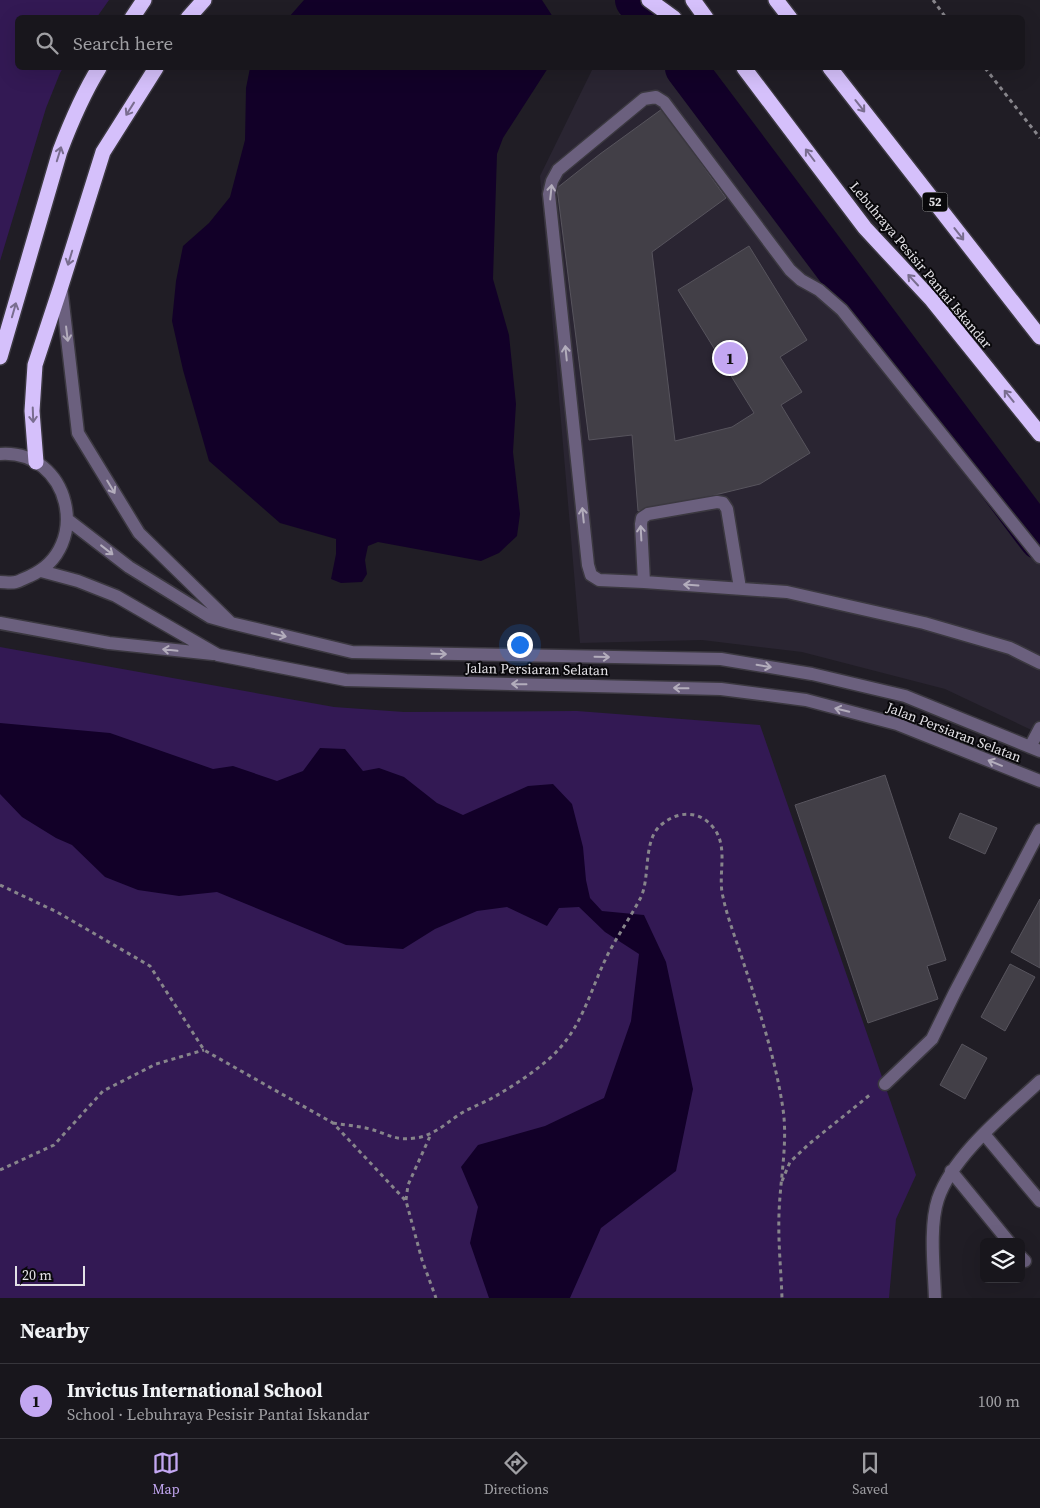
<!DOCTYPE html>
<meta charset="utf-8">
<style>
body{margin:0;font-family:"Source Serif 4",serif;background:#211f25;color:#f1f3f6}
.controls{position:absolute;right:15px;bottom:15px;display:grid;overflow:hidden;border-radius:8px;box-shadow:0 5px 20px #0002}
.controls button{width:45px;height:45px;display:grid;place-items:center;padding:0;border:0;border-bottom:1px solid #36353b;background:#18161c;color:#f1f3f6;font:25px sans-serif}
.scale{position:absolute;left:15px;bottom:12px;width:70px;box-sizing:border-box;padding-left:5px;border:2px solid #e3e1e6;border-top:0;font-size:14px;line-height:18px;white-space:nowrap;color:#e3e1e6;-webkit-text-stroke:4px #09080b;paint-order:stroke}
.you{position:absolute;left:519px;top:644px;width:18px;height:18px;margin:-12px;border:4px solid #fff;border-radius:50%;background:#1a73e8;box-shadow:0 0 0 8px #1a73e833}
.badge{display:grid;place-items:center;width:32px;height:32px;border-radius:50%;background:#c3a7f2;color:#111;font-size:16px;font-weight:700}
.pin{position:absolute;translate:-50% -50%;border:2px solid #fff;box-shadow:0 1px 5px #0006}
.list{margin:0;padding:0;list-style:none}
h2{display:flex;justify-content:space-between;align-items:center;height:65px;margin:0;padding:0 20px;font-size:21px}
h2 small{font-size:16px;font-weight:400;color:#9f9fa3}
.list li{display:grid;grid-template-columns:32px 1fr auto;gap:15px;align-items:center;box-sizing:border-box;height:75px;padding:0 20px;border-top:1px solid #36353b}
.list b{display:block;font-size:19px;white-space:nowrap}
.list p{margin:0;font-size:16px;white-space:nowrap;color:#9f9fa3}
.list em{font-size:16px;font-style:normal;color:#9f9fa3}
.icon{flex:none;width:28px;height:28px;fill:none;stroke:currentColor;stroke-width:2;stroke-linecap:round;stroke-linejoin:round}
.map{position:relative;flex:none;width:1040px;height:1298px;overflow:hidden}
.search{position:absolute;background:#18161c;box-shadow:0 5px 20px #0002;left:15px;right:15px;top:15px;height:55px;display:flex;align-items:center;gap:12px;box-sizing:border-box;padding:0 18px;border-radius:8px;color:#9f9fa3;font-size:19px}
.sheet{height:140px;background:#18161c}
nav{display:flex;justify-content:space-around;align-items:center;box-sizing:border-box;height:70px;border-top:1px solid #36353b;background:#18161c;font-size:14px;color:#9f9fa3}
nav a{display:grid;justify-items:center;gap:2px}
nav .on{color:#c3a7f2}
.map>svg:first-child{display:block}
.built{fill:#2a2532}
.green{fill:#331954}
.water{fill:#120028}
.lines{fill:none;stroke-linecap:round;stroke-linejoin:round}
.river{stroke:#120028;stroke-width:42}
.building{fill:#423f47;stroke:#57545d}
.minor-casing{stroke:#3b3840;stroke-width:15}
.highway-casing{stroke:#3b3840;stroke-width:18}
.path{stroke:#87858b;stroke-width:3;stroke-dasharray:4 4;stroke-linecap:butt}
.minor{stroke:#6b607e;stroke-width:12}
.highway{stroke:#d5c0fb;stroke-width:15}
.oneway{stroke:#796d8f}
.oneway2{stroke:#b3adbc}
.labels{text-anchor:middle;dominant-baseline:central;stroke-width:4;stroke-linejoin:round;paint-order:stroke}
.shield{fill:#09080b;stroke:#a2a0a4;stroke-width:1}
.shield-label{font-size:12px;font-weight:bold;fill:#e3e1e6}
.street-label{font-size:14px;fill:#e3e1e6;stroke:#09080b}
</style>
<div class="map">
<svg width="1040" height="1298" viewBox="0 0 1040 1298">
<rect width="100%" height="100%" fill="#201d25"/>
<!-- built -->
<path class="built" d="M627 0H636L649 17H618Z
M593 68H686L1040 539V734L945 689 802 652 702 640 580 643 540 176Z"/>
<!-- green -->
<path class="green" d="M0 0H109L97 17 18 18V68H63L60 73 46 108 0 261Z
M0 647 334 707 404 712 577 711 760 725 916 1175 896 1219 889 1298H0Z"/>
<!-- water -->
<path class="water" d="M304 0H542L553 17H289Z
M250 68H548L503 138 497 154 493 279 509 335 516 404 513 452 520 514 517 536 499 553 481 561 378 542 368 546 365 560 367 574 362 582 341 583 331 579 336 554V539L280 523 209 461 183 370 172 321 176 281 183 246 209 223 230 197 245 140 246 88Z
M0 723 110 733 213 769 233 766 277 781 303 771 320 748 345 749 363 771 379 768 404 777 437 803 463 815 528 786 553 784 572 804 583 847 586 880 590 898 602 911 644 915 666 962 693 1089 676 1171 601 1228 570 1298H489L470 1243 478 1207 461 1167 478 1145 545 1126 604 1098 631 1021 639 954 605 932 579 907 559 908 547 926 507 907 477 911 435 929 403 949 346 945 217 892 179 896 138 890 105 877 72 845 56 838 22 817 0 794Z"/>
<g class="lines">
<!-- river -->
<path class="river" d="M636 0 649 18
M686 68 1040 539"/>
</g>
<!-- building -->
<path class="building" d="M662 109 726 198 652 252 675 441 732 427 754 413 678 290 749 246 807 340 780 357 802 392 781 405 810 453 760 484 678 504 638 511 632 435 589 440 557 188 600 154Z
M885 775 946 960 927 966 938 999 868 1023 795 805Z
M960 813 997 828 985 854 949 838Z
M1040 899V968L1011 952Z
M1010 964 1035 977 1005 1031 981 1017Z
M962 1044 987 1058 965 1099 940 1085Z"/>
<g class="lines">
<!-- minor casing -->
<g class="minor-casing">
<path id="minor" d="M61 286 78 433 139 533 230 622
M0 454C70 449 93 548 30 576 25 578 20 581 16 582 11 583 5 582 0 582
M68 520 129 567 210 617 231 623 352 652 721 659 812 674 905 696 1040 751
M1040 557 842 310 819 290 801 280 790 270 664 102 656 97 644 99 558 170 552 181 549 194 588 565 591 575 599 580 644 582 787 592 924 623 1010 648 1040 663
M41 571 78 581 116 596 218 655 346 680 721 689 806 700 897 724 1040 781
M644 582 641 524 642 518 648 514 717 502 723 503 727 509 740 588
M0 623 109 643 213 654
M1030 747 1040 728
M885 1084 932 1039 955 992 1040 830
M984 1134 1040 1201
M951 1171 1009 1242
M1021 1257 1025 1261
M935 1298C934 1269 929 1226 938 1199 953 1155 1007 1112 1040 1081"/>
</g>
<!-- highway casing -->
<g class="highway-casing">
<path id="highway" d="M649 0 674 18
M693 0 706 18
M776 0 790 18
M132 18 144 0
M188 18 204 0
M744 68 865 228 932 300 1040 434
M830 68 1040 337
M0 357 60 151C71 122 83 94 99 68
M36 462 32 411 35 365 61 286 103 152 156 68"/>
</g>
<!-- path -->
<path class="path" d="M933 0 946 18
M985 68 1040 138
M0 885 57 912 150 966 204 1050 333 1123 406 1201 422 1260 436 1298
M333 1123C345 1125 358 1126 370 1129 388 1134 395 1141 415 1138 435 1136 449 1120 465 1111 475 1106 485 1102 494 1097 513 1086 533 1073 550 1058 583 1028 589 992 608 954 618 935 630 918 640 899 651 879 642 841 661 825 677 811 698 810 712 826 730 846 717 874 723 897 727 916 734 934 740 952 757 1004 775 1055 783 1109 788 1144 780 1179 779 1214 778 1242 781 1270 782 1298
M0 1170 54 1145 103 1091 156 1064 204 1050
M782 1181 790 1162 809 1144 871 1094
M406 1200 408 1185 431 1134"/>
<!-- minor -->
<use href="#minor" class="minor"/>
<!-- highway -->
<use href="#highway" class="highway"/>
</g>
<!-- one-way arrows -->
<defs><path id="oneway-shaft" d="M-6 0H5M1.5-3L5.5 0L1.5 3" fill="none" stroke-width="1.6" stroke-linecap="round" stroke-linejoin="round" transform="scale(1.25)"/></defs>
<g class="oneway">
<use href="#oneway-shaft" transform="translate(860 106) rotate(52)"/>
<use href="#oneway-shaft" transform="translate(130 109) rotate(122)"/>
<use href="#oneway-shaft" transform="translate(59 154) rotate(-73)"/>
<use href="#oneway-shaft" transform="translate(810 155) rotate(-127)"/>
<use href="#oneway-shaft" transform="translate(959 234) rotate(52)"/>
<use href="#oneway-shaft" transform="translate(70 258) rotate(107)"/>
<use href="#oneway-shaft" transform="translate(913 280) rotate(-133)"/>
<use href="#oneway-shaft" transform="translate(14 310) rotate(-74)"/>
<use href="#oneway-shaft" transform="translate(1009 396) rotate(-129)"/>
<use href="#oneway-shaft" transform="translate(33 415) rotate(88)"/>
</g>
<g class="oneway2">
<use href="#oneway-shaft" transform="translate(551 192) rotate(-84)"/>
<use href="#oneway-shaft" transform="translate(67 334) rotate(83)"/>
<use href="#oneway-shaft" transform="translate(566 353) rotate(-96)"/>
<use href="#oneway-shaft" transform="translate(111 487) rotate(59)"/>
<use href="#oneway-shaft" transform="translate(583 515) rotate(-96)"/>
<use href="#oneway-shaft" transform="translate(641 533) rotate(-93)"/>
<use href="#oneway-shaft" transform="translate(107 550) rotate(38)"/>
<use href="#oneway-shaft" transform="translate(691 585) rotate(-176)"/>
<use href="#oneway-shaft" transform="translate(279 635) rotate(13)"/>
<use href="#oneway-shaft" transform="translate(170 650) rotate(-174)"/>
<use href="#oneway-shaft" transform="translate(439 654) rotate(1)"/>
<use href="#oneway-shaft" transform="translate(602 657) rotate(1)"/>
<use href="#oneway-shaft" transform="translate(764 666) rotate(9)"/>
<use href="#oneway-shaft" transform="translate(519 684) rotate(-179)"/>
<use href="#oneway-shaft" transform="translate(681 688) rotate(-179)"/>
<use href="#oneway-shaft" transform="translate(842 710) rotate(-166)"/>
<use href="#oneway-shaft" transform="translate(995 763) rotate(-158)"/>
</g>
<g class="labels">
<!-- shield labels -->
<rect class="shield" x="922.5" y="192.5" width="25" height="19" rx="4"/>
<g class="shield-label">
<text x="935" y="202">52</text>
</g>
<!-- street labels -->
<g class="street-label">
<text transform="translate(921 265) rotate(50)">Lebuhraya Pesisir Pantai Iskandar</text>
<text transform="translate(537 669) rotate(1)">Jalan Persiaran Selatan</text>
<text transform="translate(954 732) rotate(21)">Jalan Persiaran Selatan</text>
</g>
</g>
</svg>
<div class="controls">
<button><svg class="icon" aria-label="layers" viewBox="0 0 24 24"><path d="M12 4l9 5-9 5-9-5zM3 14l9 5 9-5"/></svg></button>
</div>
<div class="scale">20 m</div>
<div class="you"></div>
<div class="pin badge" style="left:730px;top:358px">1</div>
<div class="search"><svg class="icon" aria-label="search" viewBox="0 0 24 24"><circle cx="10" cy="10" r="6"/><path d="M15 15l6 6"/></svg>Search here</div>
</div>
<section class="sheet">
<h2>Nearby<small></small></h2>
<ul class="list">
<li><span class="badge">1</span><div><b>Invictus International School</b><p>School · Lebuhraya Pesisir Pantai Iskandar</p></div><em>100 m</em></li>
</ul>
</section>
<nav>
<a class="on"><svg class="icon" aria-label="map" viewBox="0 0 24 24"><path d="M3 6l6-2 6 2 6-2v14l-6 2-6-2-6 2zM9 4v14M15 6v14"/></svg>Map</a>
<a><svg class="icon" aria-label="directions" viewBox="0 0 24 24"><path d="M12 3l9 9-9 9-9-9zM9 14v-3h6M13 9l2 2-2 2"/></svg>Directions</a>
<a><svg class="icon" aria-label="saved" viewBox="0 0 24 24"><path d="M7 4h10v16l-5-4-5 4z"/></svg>Saved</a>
</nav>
